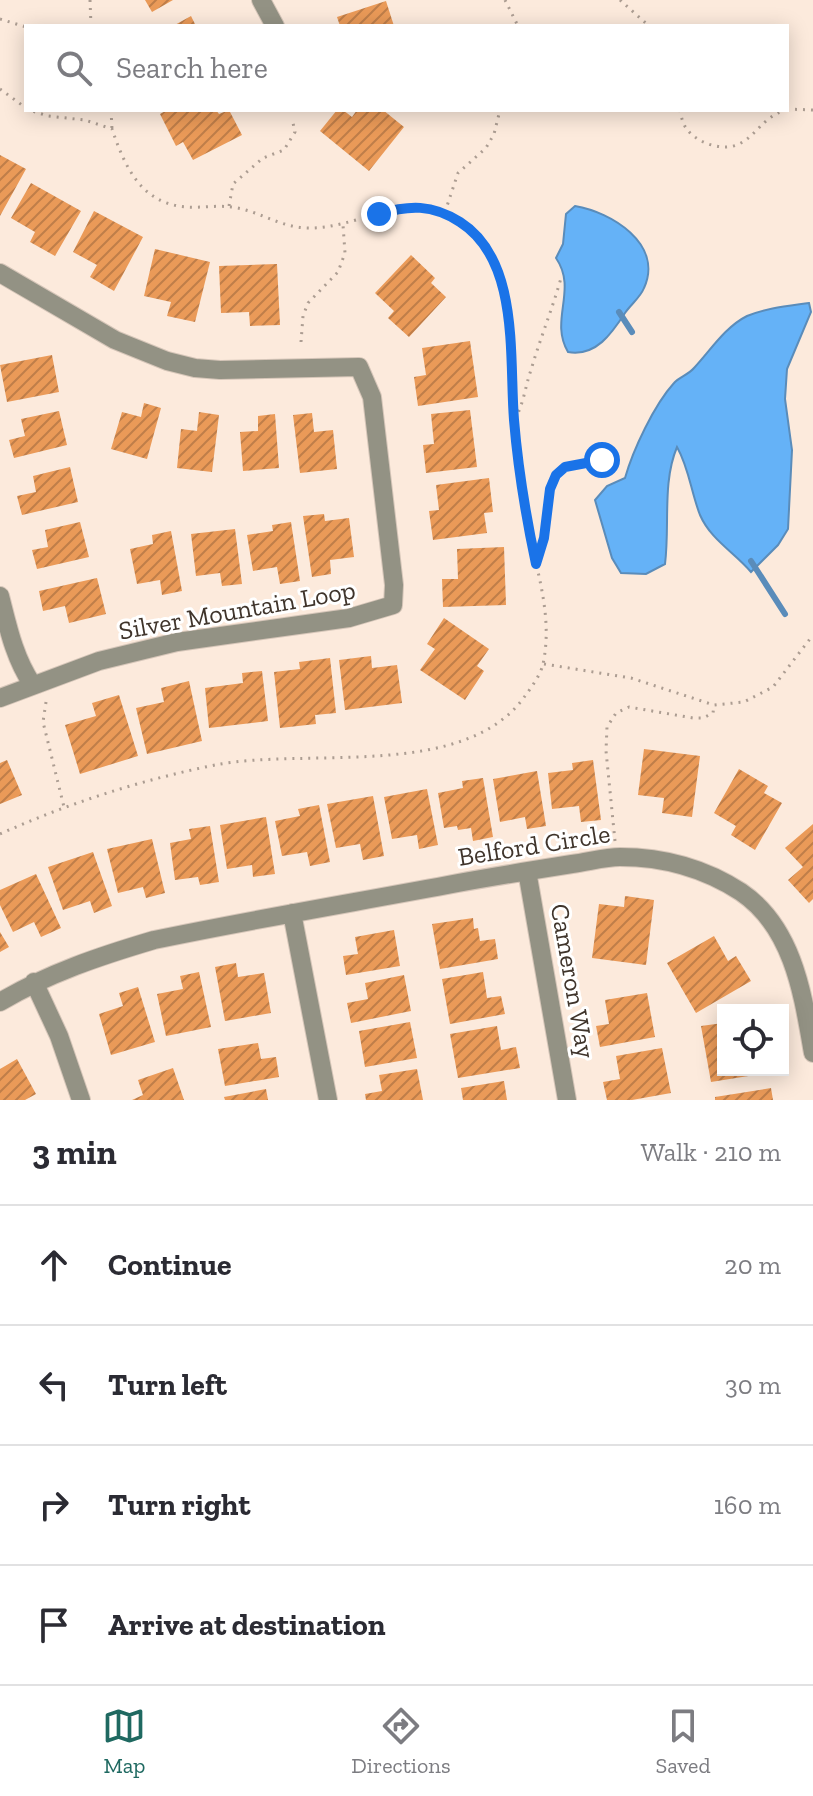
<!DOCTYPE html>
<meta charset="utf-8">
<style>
body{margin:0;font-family:"Zilla Slab",serif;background:#f2f2f3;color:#2b2b33}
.controls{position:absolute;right:24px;bottom:24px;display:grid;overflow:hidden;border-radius:0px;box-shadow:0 4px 20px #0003}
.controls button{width:72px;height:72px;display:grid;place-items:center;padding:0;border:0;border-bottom:2px solid #e1e1e2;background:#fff;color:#2b2b33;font:40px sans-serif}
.stop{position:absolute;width:24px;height:24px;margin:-18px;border:6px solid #1a73e8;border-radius:50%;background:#fff}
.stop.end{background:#1a73e8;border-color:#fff;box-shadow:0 2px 8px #0008}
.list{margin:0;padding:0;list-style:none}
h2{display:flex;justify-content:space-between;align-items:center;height:104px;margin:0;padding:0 32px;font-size:34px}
h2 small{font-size:26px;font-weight:400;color:#7c7c81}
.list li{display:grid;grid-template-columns:52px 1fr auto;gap:24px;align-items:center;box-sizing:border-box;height:120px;padding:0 32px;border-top:2px solid #e1e1e2}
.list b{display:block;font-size:30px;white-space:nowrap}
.list em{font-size:26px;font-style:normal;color:#7c7c81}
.icon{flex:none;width:44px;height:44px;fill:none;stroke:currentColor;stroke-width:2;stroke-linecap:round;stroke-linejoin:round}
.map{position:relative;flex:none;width:813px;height:1100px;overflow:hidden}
.search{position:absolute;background:#fff;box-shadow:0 4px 20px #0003;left:24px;right:24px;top:24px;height:88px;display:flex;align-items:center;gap:20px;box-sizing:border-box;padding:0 28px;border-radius:0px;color:#7c7c81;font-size:30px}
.sheet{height:584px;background:#fff}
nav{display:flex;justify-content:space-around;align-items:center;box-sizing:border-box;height:112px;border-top:2px solid #e1e1e2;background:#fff;font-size:22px;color:#7c7c81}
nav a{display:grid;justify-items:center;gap:4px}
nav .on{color:#1f6961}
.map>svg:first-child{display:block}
.water{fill:#65b2f7;stroke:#5a8cba;stroke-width:2}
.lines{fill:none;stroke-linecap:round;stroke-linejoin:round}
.stream{stroke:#5a8cba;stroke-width:6}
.building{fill:url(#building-hatch)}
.minor-casing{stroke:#d6c6b9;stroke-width:20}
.path{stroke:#ac9d92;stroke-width:3;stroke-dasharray:2 6;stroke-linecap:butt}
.minor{stroke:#939284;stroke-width:18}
.route{stroke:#1a73e8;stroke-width:10}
.labels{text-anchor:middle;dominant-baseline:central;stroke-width:6;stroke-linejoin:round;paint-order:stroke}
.street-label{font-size:26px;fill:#3f342b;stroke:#fff}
</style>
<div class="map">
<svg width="813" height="1100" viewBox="0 0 813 1100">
<defs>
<pattern id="building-hatch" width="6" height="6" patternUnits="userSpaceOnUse" patternTransform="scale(2)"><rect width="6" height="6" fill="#ea9a58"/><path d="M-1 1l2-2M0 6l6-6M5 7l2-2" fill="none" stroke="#bf7e49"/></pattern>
</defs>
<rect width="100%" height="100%" fill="#fceadc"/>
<!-- water -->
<path class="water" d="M575 206C611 212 664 244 644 288 640 298 631 304 625 313 612 333 596 357 568 352 549 320 578 290 556 258L563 244 566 214Z
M809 303 811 312 787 369 785 399 792 450 788 529 778 545 751 572C734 552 711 540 700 515 691 492 689 468 677 447 662 483 670 525 665 564L646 574 621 573 612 558 595 500 607 486 625 478C633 450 654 405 674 383 679 377 688 375 694 368 710 351 725 327 747 316 766 308 788 306 809 303Z"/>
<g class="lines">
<!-- stream -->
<path class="stream" d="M619 312 632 332
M751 561 785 614"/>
</g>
<!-- building -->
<path class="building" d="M145 0H173L152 12Z
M386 1 394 26H340L337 17Z
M191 16 196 26H173Z
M167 110H216L219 114 229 110 242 135 193 160 183 142 176 146 160 114Z
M337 110H343L352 117 357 110H383L404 127 369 171 320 131Z
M0 155 26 169 0 216Z
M31 183 81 211 55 256 30 242 35 232 11 218Z
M94 211 143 237 114 291 90 277 97 265 73 252Z
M155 249 210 262 195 322 167 316 171 302 144 296Z
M411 255 435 278 431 283 446 297 409 337 388 318 394 311 375 293Z
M277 264 280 325 250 326 249 312 221 313 219 266Z
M470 341 478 397 418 406 414 377 426 375 422 348Z
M52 355 59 392 7 402 0 365Z
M144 403 161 408 147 459 111 449 122 412 141 417Z
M470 410 477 467 426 473 423 445 434 444 431 414Z
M59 411 67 445 14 458 9 440 25 436 21 419Z
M199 412 219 415 212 472 177 468 181 429 197 431Z
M312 413 314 432 333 430 337 469 300 473 293 415Z
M275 414 279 468 243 471 240 432 258 431V416Z
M70 467 78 502 22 515 17 496 36 492 33 476Z
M489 478 493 512 484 513 487 533 433 540 429 511 439 510 436 485Z
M324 514 325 521 349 518 354 557 330 560 331 574 312 577 303 516Z
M80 522 89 557 37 569 32 550 48 547 45 530Z
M291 522 300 581 280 584 277 567 253 571 247 535 273 531 272 525Z
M235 529 242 584 222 586 220 573 196 576 191 534Z
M171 531 182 591 162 595 160 580 137 584 130 549 153 544 152 535Z
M504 547 506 605 443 607 442 579H458L457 549Z
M97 578 106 614 69 623 65 606 43 611 39 591Z
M444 618 489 649 477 666 484 671 465 700 420 670 435 649 427 644Z
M371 656 372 668 397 665 402 703 345 710 339 660Z
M330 658 336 713 315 715 316 724 280 728 274 672 300 669 299 662Z
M262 671 268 721 209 728 205 688 243 683 242 673Z
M189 681 202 741 147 754 136 708 164 702 161 688Z
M119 695 138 756 80 774 65 725 96 716 92 703Z
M644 749 700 756 692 817 662 813 664 798 638 795Z
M7 760 22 795 0 804V763Z
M593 760 601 820 581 822 579 806 552 809 548 773 573 770 572 763Z
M739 769 768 786 764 793 782 803 755 850 731 835 736 826 714 813Z
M537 771 546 826 527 829 525 817 500 822 493 779Z
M483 778 493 837 473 841 471 828 458 830 457 826 444 828 438 793 463 788 462 781Z
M427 789 438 845 419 849 417 835 392 839 384 797Z
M373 796 384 856 363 860 360 844 336 848 327 804Z
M319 805 330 862 310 866 307 852 282 856 275 821 300 816 298 809Z
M266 817 275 874 253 877 252 865 227 869 220 825Z
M813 824V899L809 903 788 880 803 867 785 848Z
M210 826 219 882 200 885 198 877 175 880 170 843 191 839 189 829Z
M152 839 165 893 146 898 143 887 118 893 107 849Z
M93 852 112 906 94 913 90 901 63 910 48 867Z
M36 874 61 928 41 937 34 922 13 932 0 905V890Z
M625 896 654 900 646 965 592 958 599 904 624 907Z
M473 918 474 929 478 928 480 941 495 939 498 959 440 969 432 924Z
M394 930 400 966 346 975 343 956 358 954 355 937Z
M0 932 9 947 0 952Z
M714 936 728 961 736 956 751 981 696 1013 667 963Z
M236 963 238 977 264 973 271 1013 225 1021 215 967Z
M199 972 211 1027 166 1036 157 994 183 989 180 976Z
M483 972 487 998 501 996 505 1014 450 1024 442 979Z
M404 975 411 1011 351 1023 347 1003 368 999 365 983Z
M138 987 155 1042 111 1055 99 1014 123 1006 119 993Z
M647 993 655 1037 600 1047 596 1026 609 1024 605 1000Z
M410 1022 417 1058 365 1067 359 1031Z
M723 1023V1070L773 1072 711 1082 701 1026Z
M497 1026 501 1050 516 1047 520 1068 458 1078 450 1034Z
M258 1043 261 1059 276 1057 279 1077 225 1086 218 1049Z
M662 1048 671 1093 632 1100H607L603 1082 620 1079 616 1056Z
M17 1059 36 1094 25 1100H0V1069Z
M173 1068 184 1100H132L143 1095 138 1080Z
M417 1069 423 1100H366L365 1094 382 1091 379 1075Z
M504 1081 507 1100H463L461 1088Z
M771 1088 773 1100H715V1097Z
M266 1089 268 1100H225L224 1097Z"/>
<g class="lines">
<!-- minor casing -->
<g class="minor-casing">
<path id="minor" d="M261 0 275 26
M0 273 115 340 167 361 195 368 220 370 359 367 372 397 394 585 393 605 349 618 177 642 99 661 0 698
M0 596C8 627 14 657 32 684
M527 871 567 1100
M292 913 328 1100
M34 982 59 1036 81 1100
M0 1002C49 973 100 956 154 940 255 919 357 902 458 883 496 876 534 870 572 864 588 862 605 857 620 857 664 857 704 868 741 892 794 928 803 996 813 1053"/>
</g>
<!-- path -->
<path class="path" d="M90 0 91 26
M505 0 518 26
M620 0 649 26
M0 19 26 27
M0 89 26 108
M787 109 813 110
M111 110 112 129
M680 110C681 116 683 124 686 128 696 143 723 152 739 144 756 136 762 118 785 110
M229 206 233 184 263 158 284 150 295 132 293 123
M445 212 458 173 486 148 494 134 500 110
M301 342 303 316 308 303 338 272 345 253 343 225
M515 419C524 403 525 387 531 370 540 339 552 310 561 278
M536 563 544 538 550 489 556 475 565 467 602 460
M544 664 631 678 714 705 744 702 773 687 813 635
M46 702 43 722 64 807
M0 834C69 803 141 780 215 765 306 747 465 781 525 696 531 688 541 674 543 664 555 608 530 555 523 499 520 473 516 446 514 420 510 364 518 297 487 248 479 235 468 227 455 219 408 189 358 229 308 228 278 227 258 210 231 207 217 205 201 208 187 207 141 204 125 167 112 129L85 120 48 116 29 110
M615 841 606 751 607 727 616 713 629 707 693 718H703L713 713 714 705"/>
<!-- minor -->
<use href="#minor" class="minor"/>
</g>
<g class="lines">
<!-- route -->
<path class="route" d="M379 214C409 205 432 204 460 222 520 260 509 357 514 420 518 468 526 517 536 564L544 538 550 489 556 475 565 467 602 460"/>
</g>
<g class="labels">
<!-- street labels -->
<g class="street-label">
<text transform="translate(237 610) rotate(-10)">Silver Mountain Loop</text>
<text transform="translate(534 845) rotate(-9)">Belford Circle</text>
<text transform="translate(573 981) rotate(80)">Cameron Way</text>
</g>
</g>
</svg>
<div class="controls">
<button><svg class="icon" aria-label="locate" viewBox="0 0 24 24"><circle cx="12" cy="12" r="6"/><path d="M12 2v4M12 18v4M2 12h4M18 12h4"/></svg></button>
</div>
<div class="stop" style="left:602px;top:460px"></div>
<div class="stop end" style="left:379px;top:214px"></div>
<div class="search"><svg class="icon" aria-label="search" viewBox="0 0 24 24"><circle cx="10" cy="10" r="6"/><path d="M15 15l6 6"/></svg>Search here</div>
</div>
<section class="sheet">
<h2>3 min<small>Walk · 210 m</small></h2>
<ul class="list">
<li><svg class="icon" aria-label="ahead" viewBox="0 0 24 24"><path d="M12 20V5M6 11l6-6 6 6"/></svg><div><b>Continue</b></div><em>20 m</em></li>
<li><svg class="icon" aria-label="left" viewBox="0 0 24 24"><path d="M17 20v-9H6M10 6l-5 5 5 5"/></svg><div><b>Turn left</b></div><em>30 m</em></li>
<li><svg class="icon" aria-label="right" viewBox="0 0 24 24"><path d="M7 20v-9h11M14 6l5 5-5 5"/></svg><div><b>Turn right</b></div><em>160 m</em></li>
<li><svg class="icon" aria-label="arrive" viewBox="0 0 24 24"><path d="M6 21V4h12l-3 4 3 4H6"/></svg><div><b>Arrive at destination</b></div></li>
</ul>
</section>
<nav>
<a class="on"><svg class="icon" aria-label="map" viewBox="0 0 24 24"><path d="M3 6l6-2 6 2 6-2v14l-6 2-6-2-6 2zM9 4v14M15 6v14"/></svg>Map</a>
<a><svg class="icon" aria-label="directions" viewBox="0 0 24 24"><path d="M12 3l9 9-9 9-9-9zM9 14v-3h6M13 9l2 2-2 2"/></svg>Directions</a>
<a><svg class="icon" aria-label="saved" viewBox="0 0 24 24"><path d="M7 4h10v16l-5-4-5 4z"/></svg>Saved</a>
</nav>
